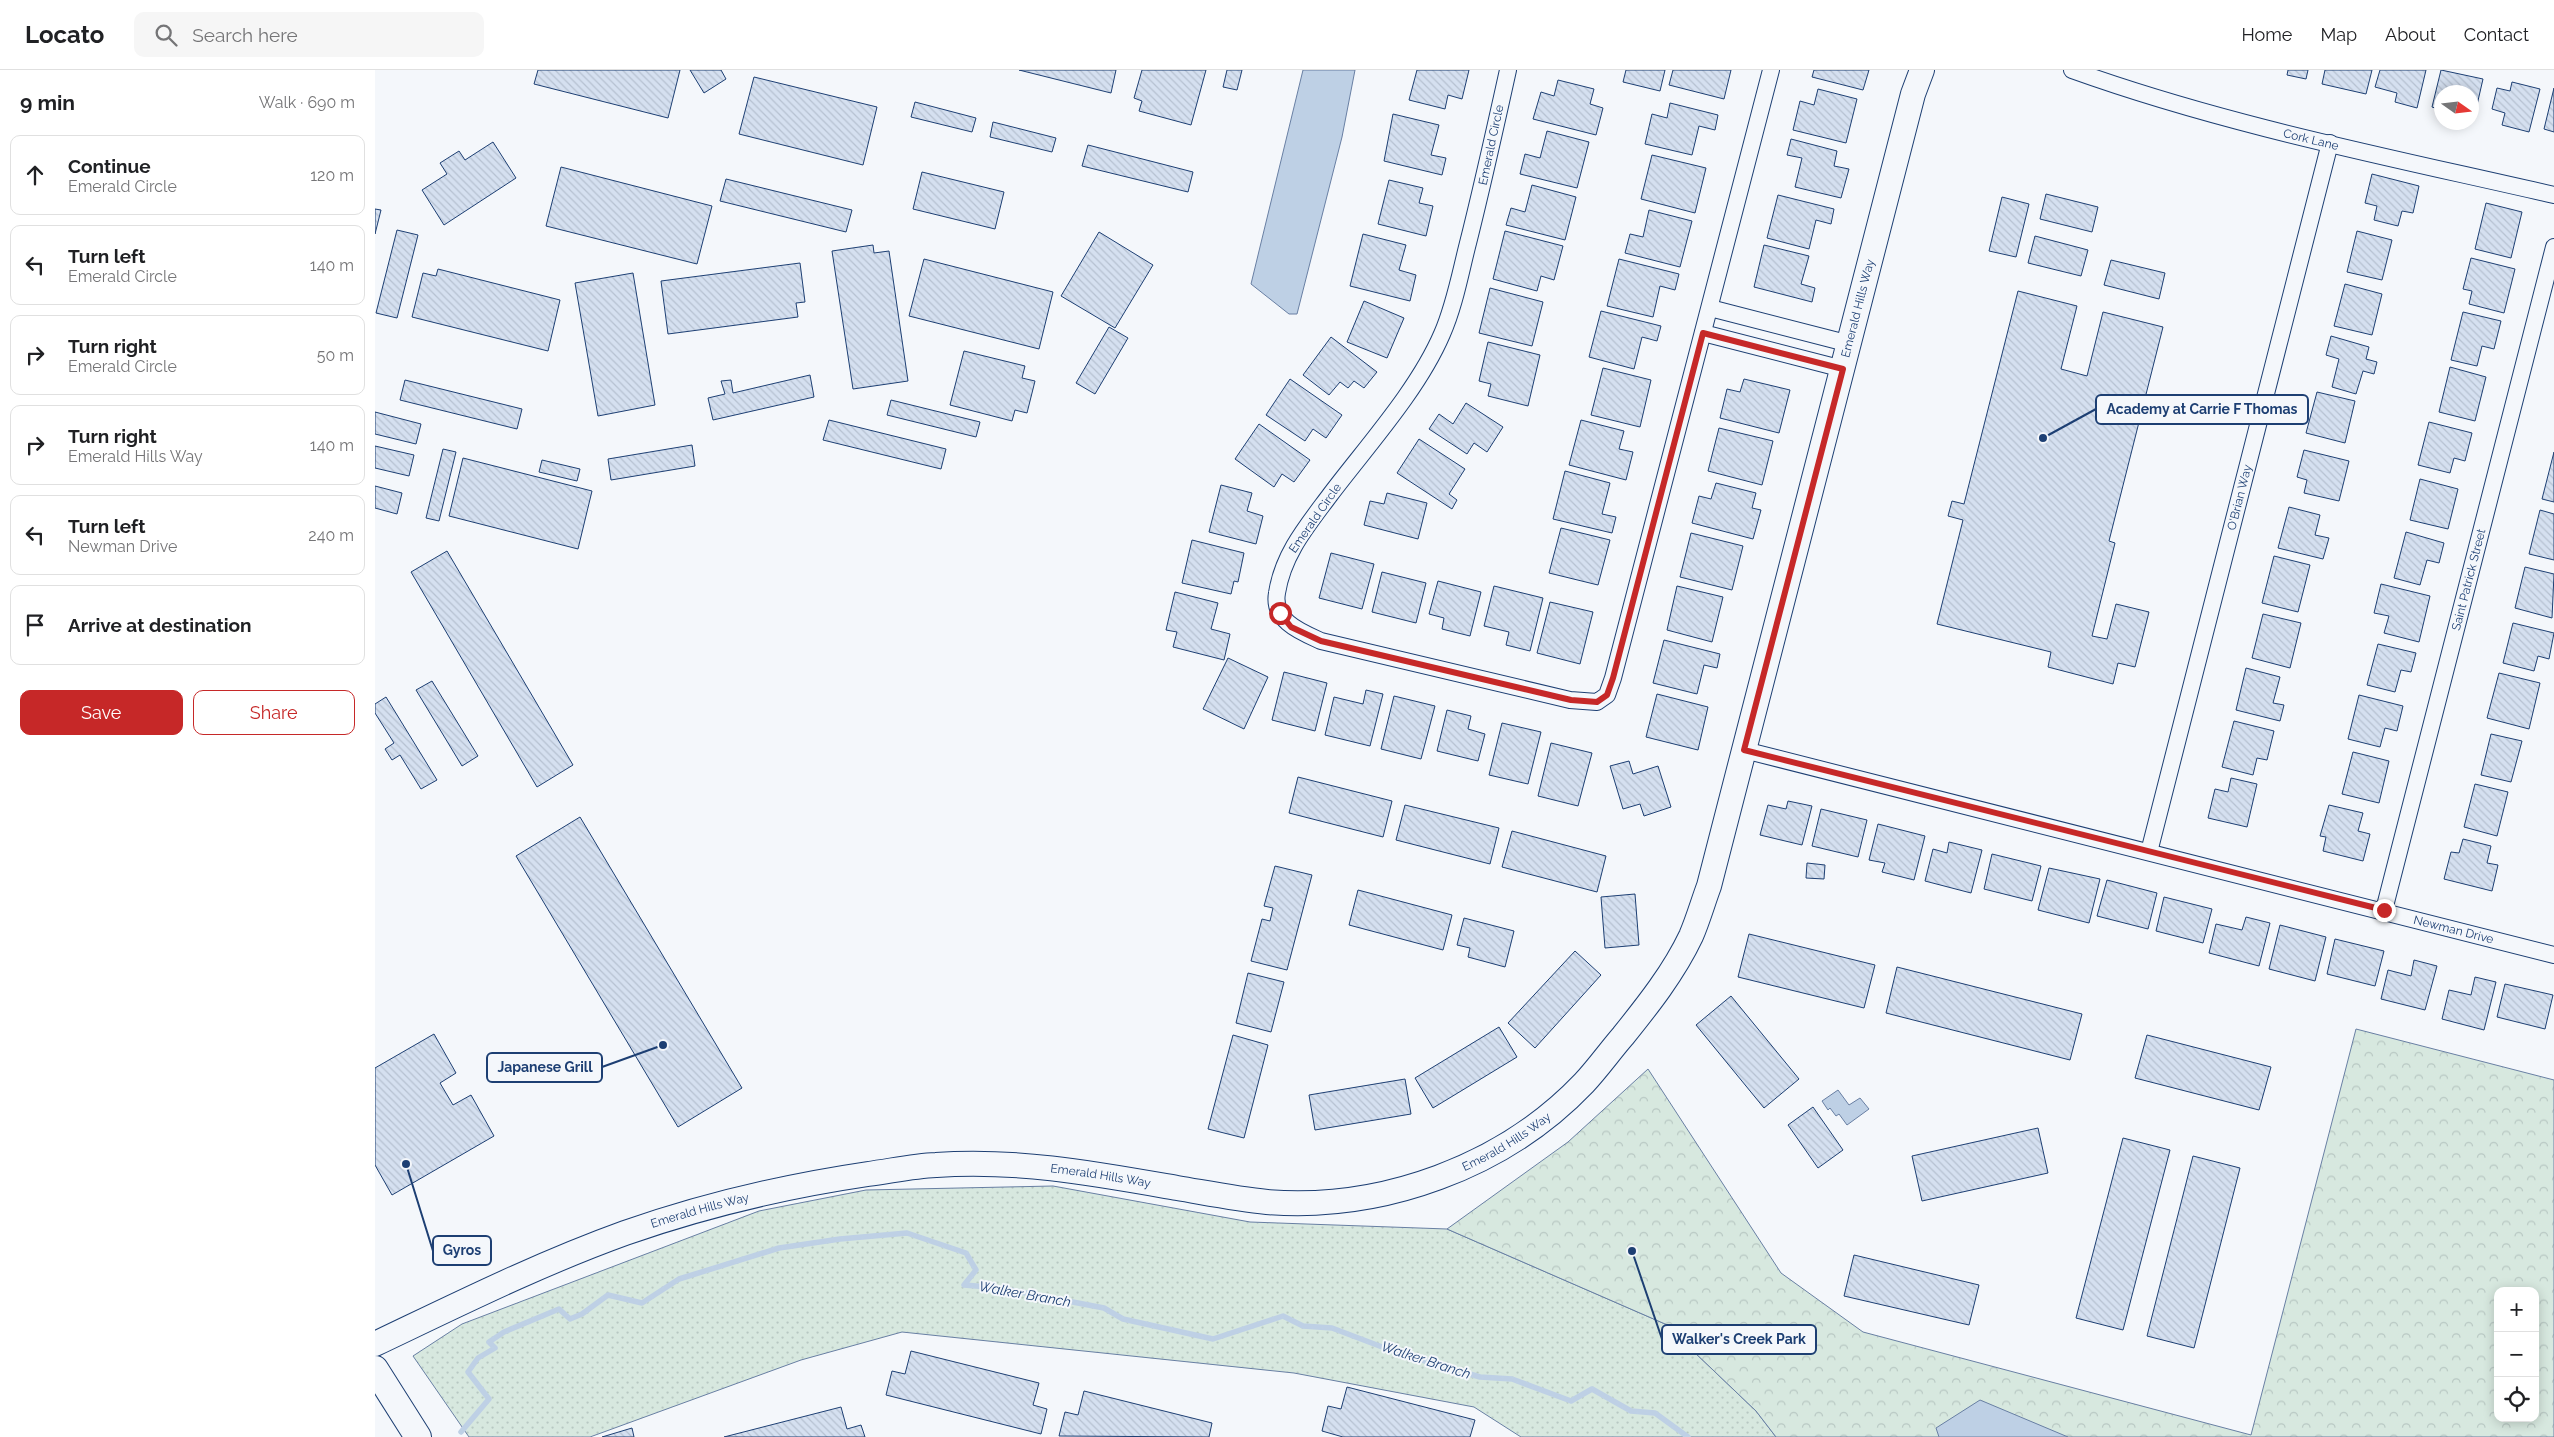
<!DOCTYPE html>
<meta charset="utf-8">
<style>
body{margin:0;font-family:Raleway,sans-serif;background:#f6f6f6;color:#202124}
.controls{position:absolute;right:15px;bottom:15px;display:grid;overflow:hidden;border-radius:10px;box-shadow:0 2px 12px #0003}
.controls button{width:45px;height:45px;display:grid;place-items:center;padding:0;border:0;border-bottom:1px solid #e0e0e0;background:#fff;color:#202124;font:25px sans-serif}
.compass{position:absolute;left:2059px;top:15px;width:45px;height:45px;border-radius:50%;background:#fff;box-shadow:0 2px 12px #0003;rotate:104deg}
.stop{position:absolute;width:15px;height:15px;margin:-11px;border:4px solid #c62828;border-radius:50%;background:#fff}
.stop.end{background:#c62828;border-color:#fff;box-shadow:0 1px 5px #0008}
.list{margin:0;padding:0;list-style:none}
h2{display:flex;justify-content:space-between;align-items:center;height:65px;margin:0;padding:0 20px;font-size:21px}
h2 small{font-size:16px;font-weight:400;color:#757577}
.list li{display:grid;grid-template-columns:32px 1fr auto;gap:15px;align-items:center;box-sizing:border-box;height:80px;margin:0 10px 10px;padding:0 10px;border:1px solid #e0e0e0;border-radius:10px}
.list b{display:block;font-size:19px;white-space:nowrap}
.list p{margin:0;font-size:16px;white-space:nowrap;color:#757577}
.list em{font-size:16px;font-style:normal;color:#757577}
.actions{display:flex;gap:10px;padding:15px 20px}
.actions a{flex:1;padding:11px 0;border:1px solid #c62828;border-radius:10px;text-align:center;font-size:18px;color:#c62828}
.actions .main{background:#c62828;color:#fff}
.icon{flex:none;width:28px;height:28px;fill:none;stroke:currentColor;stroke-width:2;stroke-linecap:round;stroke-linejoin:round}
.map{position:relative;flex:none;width:2179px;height:1367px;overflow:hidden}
header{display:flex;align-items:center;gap:30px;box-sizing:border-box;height:70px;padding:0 25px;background:#fff;border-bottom:1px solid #e0e0e0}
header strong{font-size:24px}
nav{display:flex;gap:28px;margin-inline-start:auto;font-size:18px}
.search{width:350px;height:45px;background:#f6f6f6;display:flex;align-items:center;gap:12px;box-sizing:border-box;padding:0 18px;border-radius:10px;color:#757577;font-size:19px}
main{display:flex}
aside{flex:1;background:#fff}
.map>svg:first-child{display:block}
.grass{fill:url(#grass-dots);stroke:#687fa3}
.park{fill:url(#park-crowns);stroke:#687fa3;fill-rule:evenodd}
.water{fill:#bed0e5;stroke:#687fa3}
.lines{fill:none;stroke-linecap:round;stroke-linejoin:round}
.stream{stroke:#bed0e5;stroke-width:5.5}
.building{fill:url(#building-back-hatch);stroke:#1d3f73}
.street-casing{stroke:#1d3f73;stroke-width:18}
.secondary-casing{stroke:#1d3f73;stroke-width:26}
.primary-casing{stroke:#1d3f73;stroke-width:28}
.street{stroke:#f4f7fb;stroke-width:16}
.secondary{stroke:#f4f7fb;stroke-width:24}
.primary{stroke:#f4f7fb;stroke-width:26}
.route{stroke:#c62828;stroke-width:6}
.labels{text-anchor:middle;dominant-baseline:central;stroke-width:4;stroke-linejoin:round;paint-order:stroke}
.street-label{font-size:12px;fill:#1d3f73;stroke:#f4f7fb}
.water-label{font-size:14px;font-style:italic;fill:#1d3f73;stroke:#f4f7fb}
.leader{fill:none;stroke:#1d3f73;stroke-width:2}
.callout-dot{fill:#1d3f73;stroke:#f4f7fb;stroke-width:2}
.callout{fill:#f4f7fb;stroke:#1d3f73;stroke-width:2}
.callout-label{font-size:14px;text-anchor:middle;font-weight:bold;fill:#1d3f73}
</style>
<header>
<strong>Locato</strong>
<div class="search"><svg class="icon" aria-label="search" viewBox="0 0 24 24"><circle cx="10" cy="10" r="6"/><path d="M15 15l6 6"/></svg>Search here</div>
<nav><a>Home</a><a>Map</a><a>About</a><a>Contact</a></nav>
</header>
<main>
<aside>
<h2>9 min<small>Walk · 690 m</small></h2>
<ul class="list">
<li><svg class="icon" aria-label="ahead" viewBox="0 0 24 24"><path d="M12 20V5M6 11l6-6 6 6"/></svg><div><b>Continue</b><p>Emerald Circle</p></div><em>120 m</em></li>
<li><svg class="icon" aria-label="left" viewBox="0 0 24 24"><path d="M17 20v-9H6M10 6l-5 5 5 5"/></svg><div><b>Turn left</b><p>Emerald Circle</p></div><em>140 m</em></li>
<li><svg class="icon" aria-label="right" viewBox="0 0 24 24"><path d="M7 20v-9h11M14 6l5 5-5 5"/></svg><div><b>Turn right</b><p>Emerald Circle</p></div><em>50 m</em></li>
<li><svg class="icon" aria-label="right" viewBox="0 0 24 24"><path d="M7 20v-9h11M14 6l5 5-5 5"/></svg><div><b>Turn right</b><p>Emerald Hills Way</p></div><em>140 m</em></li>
<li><svg class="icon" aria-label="left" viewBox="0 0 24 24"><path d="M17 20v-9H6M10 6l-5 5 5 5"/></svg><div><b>Turn left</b><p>Newman Drive</p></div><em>240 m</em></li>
<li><svg class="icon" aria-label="arrive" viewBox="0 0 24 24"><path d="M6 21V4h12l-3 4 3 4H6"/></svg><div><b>Arrive at destination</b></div></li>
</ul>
<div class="actions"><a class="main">Save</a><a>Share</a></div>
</aside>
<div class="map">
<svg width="2179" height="1367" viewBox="0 0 2179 1367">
<defs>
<pattern id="grass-dots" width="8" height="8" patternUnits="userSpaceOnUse" patternTransform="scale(1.25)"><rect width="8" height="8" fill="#d7e8df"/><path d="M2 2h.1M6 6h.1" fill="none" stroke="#b8c8c3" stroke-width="1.8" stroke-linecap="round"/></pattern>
<pattern id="park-crowns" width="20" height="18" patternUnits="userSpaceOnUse" patternTransform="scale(1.25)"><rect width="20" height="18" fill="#d7e8df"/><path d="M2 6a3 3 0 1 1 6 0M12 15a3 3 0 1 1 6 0" fill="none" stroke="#b8c8c3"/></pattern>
<pattern id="building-back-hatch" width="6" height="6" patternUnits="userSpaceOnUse" patternTransform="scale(1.25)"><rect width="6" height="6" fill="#d5e0f0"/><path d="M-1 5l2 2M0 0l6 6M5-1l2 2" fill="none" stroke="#b6c1d1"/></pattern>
</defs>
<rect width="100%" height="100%" fill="#f4f7fb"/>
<!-- grass -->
<path class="grass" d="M678 1116 875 1152 1072 1159 1297 1257 1316 1279 1381 1341 1401 1367H1146L1099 1337 919 1303 527 1262 426 1290 215 1367H94L38 1286 87 1254 384 1141 491 1120Z"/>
<!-- park -->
<path class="park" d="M1981 959 2179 1010V1367H1401L1381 1341 1316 1279 1297 1257 1072 1159 1193 1072 1273 999 1406 1203 1488 1262 1876 1365ZM2123 1221H2160V1348H2123Z"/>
<!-- water -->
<path class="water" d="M928 0H980L967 67 922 244H914L876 214Z
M1463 1020 1474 1035 1485 1028 1494 1039 1472 1055 1464 1044 1461 1046 1455 1038 1453 1040 1447 1031Z
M1605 1330 1693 1367H1564L1561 1358Z"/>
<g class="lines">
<!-- stream -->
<path class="stream" d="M86 1362 114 1329 93 1302 103 1288 120 1278 114 1272 129 1262 184 1239 195 1249 207 1244 233 1225 267 1233 304 1209 404 1178 465 1169 532 1163 591 1183 601 1200 589 1215 625 1218 729 1238 748 1249 838 1269 908 1246 928 1256 957 1258 1023 1283 1105 1307 1137 1309 1196 1331 1217 1319 1256 1341 1280 1343 1313 1367"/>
</g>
<!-- building -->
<path class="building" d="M163 0H305L293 48 159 14Z
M315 0H346L351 9 329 23Z
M644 0H741L736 23Z
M767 0H831L816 55 764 41 767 31 759 28Z
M852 0H867L862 20 848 17Z
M1042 0H1094L1087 29 1073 25 1070 39 1034 30Z
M1251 0H1290L1285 21 1248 12Z
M1298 0H1356L1349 29 1294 15Z
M1439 0H1494L1488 20 1437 7Z
M1913 0H1933L1931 9 1912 5Z
M1950 0H1997L1991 24 1947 14Z
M2005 0H2051L2042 38 2020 32 2022 23 2000 17Z
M2066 0 2108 9 2099 48 2096 47V22H2066V40L2057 37Z
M379 7 502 37 488 95 364 64Z
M1183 10 1219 19 1215 34 1228 38 1221 65 1158 49 1166 22 1179 26Z
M2137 12 2165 19 2154 62 2127 55 2130 43 2117 39 2122 18 2135 21Z
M2179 18V62L2169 59Z
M1443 19 1482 29 1471 73 1418 60 1425 31 1439 35Z
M540 32 601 48 597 62 536 47Z
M1295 33 1343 45 1340 60 1324 56 1317 85 1270 74 1277 44 1292 48Z
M1018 44 1064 55 1056 85 1071 88 1067 105 1009 91Z
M618 52 681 68 677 82 615 67Z
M1172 61 1214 72 1202 118 1145 104 1150 84 1165 88Z
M1416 69 1462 81 1459 96 1474 99 1466 128 1420 117 1427 88 1412 85Z
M118 72 141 108 69 155 47 120 72 104 65 93 84 81 90 90Z
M713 75 818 102 813 122 707 96Z
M1277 85 1331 98 1320 143 1266 129Z
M186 97 337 136 322 194 171 156Z
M547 102 629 122 620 159 538 139Z
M1997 104 2044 116 2038 143 2027 141 2023 156 1999 150 2002 136 1990 133Z
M351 109 477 140 471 162 345 131Z
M1014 110 1048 118 1044 133 1058 136 1051 166 1003 154Z
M1157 115 1201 127 1190 170 1131 155 1136 138 1150 142Z
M1671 124 1723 137 1717 162 1665 149Z
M1403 125 1459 139 1456 154 1441 150 1434 179 1392 168Z
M1627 127 1654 134 1641 187 1614 181Z
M2111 133 2147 142 2136 188 2100 179Z
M0 139 6 140 0 164Z
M1274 140 1317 151 1305 197 1250 183 1255 164 1268 167Z
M22 160 43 165 22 248 1 243Z
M1130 161 1188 176 1179 210 1166 206 1162 221 1118 209Z
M1982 161 2017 170 2007 210 1972 202Z
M724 162 778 195 740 258 686 226Z
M988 164 1031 175 1024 200 1041 205 1035 231 975 216Z
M1660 166 1713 180 1706 206 1653 193Z
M498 175 499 183 514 181 533 311 478 319 457 181Z
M1389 175 1434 186 1426 214 1440 218 1437 232 1379 217Z
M2096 188 2140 199 2129 243 2094 234 2097 221 2088 219Z
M549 189 678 222 664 279 534 246Z
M1244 189 1304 204 1300 220 1285 216 1278 247 1232 236Z
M1736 190 1790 203 1784 229 1729 215Z
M425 193 430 232 421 233 423 247 293 264 286 211Z
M63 199 185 230 173 281 37 247 48 203 61 206Z
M258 203 280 335 223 346 200 213Z
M1970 214 2007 224 1997 265 1959 256Z
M1115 218 1168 232 1157 276 1104 263Z
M1643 221 1702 236 1686 299 1712 306 1728 242 1788 257 1734 471 1740 473 1717 566 1732 569 1741 534 1774 542 1760 597 1743 593 1738 614 1673 597 1676 582 1562 554 1588 450 1573 446 1577 431 1589 434Z
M989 231 1029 248 1012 288 972 272Z
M1226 241 1286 256 1282 271 1267 267 1259 299 1214 287Z
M2088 242 2126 251 2119 279 2107 276 2102 296 2076 290Z
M734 257 753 268 720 324 701 313Z
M1956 266 1994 277 1991 289 2002 292 1999 304 1988 301 1981 324 1957 317 1964 289 1951 285Z
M956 267 1002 302 989 318 979 311 973 318 965 312 954 325 928 305Z
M1113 272 1165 285 1153 336 1113 326 1116 314 1104 311Z
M589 281 650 296 647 308 660 311 652 343 640 340 637 351 575 335Z
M2075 297 2111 307 2100 351 2064 342Z
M1228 298 1276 310 1265 357 1216 345Z
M435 305 439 327 338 350 333 328 350 324 346 311 356 310 358 323Z
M915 309 967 345 951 368 938 359 930 371 891 345Z
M1369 309 1415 320 1404 363 1345 348 1352 319 1365 322Z
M30 310 147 339 142 359 25 330Z
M1942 322 1980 331 1970 373 1931 363Z
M516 330 605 352 601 367 512 345Z
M1091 333 1128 357 1112 382 1099 373 1092 384 1054 359 1064 344 1078 354Z
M0 342 46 354 41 374 0 364Z
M454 350 571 379 566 399 448 370Z
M1206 350 1249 361 1244 379 1258 382 1251 410 1194 395Z
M2054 352 2097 363 2090 391 2079 388 2075 403 2043 395Z
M884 354 935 390 919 412 907 404 899 417 860 389Z
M1344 358 1398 371 1387 415 1333 401Z
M1044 369 1090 399 1074 424 1082 430 1077 439 1022 403Z
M317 375 320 396 236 410 233 389Z
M0 376 39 385 34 406 0 398Z
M68 379 81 382 64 451 51 448Z
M1929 380 1974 391 1964 431 1929 423 1932 410 1922 407Z
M2179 382V432L2167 429Z
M88 388 217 421 203 479 74 446Z
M167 390 205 399 202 411 164 402Z
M1190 401 1235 413 1227 444 1241 447 1237 463 1178 449Z
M2045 409 2083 419 2073 459 2035 450Z
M1341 413 1381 423 1377 438 1386 440 1378 469 1317 453 1324 426 1336 429Z
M846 415 877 423 872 441 888 446 881 474 834 462Z
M0 416 27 423 22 444 0 438Z
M1012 423 1052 433 1043 469 989 455 995 431 1009 434Z
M1914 437 1945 445 1940 465 1954 468 1948 489 1903 478Z
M2165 440 2179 444V490L2154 484Z
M1186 458 1235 470 1223 515 1174 503Z
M2031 462 2069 473 2064 493 2052 490 2045 515 2019 508Z
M1316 463 1368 476 1357 520 1305 507Z
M817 470 869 483 863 512 859 511 856 524 807 513Z
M72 481 198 695 162 717 36 502Z
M956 483 999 494 987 539 944 528Z
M1899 486 1935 495 1923 542 1887 533Z
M2150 497 2179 504 2177 548 2140 538Z
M1007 502 1051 513 1041 553 997 542Z
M1063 511 1106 522 1095 566 1067 559 1069 548 1054 544Z
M2006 514 2055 526 2044 572 2009 563 2014 546 1999 543Z
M1119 516 1168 528 1155 581 1131 575 1134 562 1109 556Z
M1302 516 1348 527 1337 572 1292 560Z
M800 522 843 533 836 559 855 564 849 590 798 577 802 562 791 560Z
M1175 532 1218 542 1205 594 1162 583Z
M1888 544 1926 553 1915 598 1877 588Z
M2138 553 2179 563 2174 589 2163 586 2159 601 2128 593Z
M1289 570 1345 584 1342 598 1329 595 1322 624 1278 613Z
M2003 574 2041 583 2036 602 2026 600 2020 622 1992 615Z
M853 588 893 607 869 659 828 639Z
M1871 598 1905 607 1898 633 1909 635 1905 651 1861 640Z
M909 602 952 613 940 661 897 650Z
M2124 603 2165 613 2154 659 2112 648Z
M57 611 103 686 87 696 41 620Z
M991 620 1008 624 995 676 950 665 959 627 988 634Z
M1282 624 1333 637 1323 680 1271 667Z
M1984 625 2028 636 2022 661 2010 658 2005 677 1973 669Z
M1019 626 1060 636 1046 689 1006 679Z
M11 627 62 710 46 719 25 685 17 690 10 679 19 673 0 643V634Z
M1072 640 1096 646 1093 659 1110 664 1103 691 1062 681Z
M1859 651 1899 661 1892 690 1882 688 1878 705 1847 697Z
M1127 653 1166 662 1153 714 1114 705Z
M2116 664 2147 671 2136 712 2106 705Z
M1176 673 1217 683 1203 736 1163 726Z
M1978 682 2014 691 2004 733 1967 724Z
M1254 691 1258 704 1283 696 1296 737 1269 746 1265 734 1248 739 1235 696Z
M923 707 1017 731 1008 767 914 743Z
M1856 708 1882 714 1872 757 1833 748 1840 719 1853 722Z
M2100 714 2133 722 2122 766 2089 757Z
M1413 731 1437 736 1427 775 1385 765 1393 735 1411 739Z
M1030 735 1124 758 1115 794 1021 770Z
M1954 735 1988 743 1983 761 1995 764 1988 791 1948 781 1951 767 1945 766Z
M1446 739 1492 750 1483 787 1437 776Z
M205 747 367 1018 303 1057 141 786Z
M1503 754 1550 766 1539 810 1507 802 1510 793 1494 790Z
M1137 761 1231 786 1222 822 1127 797Z
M2088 769 2116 776 2112 793 2123 795 2117 821 2069 809 2076 782 2084 783Z
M1574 772 1607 780 1596 823 1550 811 1558 779 1572 783Z
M1617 784 1666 796 1657 831 1609 819Z
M1432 793 1450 795 1449 809 1431 808Z
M900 796 937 805 912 900 876 891 887 849 895 851 898 838 889 836Z
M1674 798 1725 809 1714 853 1663 840Z
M1732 810 1782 823 1773 859 1722 846Z
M983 820 1077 845 1068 880 974 855Z
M1260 824 1264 875 1230 878 1226 827Z
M1789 827 1837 839 1828 873 1781 861Z
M1871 847 1895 853 1884 896 1834 883 1841 854 1867 860Z
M1089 848 1139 861 1130 897 1093 887 1095 878 1082 875Z
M1905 855 1951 867 1940 911 1894 899Z
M1374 864 1500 895 1489 938 1363 907Z
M1960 869 2009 881 2000 916 1952 904Z
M1200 881 1226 905 1160 978 1133 953Z
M2039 890 2062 896 2050 940 2006 929 2013 900 2036 906Z
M1522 897 1707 944 1695 990 1511 943Z
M873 903 909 912 896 962 861 953Z
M2100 907 2121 912 2109 960 2067 949 2074 920 2096 925Z
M2130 914 2178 925 2170 959 2122 947Z
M1356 926 1424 1009 1389 1038 1321 955Z
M1124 957 1142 987 1058 1038 1040 1008Z
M59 964 81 1003 65 1013 78 1035 96 1025 119 1066 17 1125 0 1095V998Z
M858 965 893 975 869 1068 833 1059Z
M1772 965 1896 997 1884 1040 1760 1008Z
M1030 1009 1036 1044 940 1060 934 1025Z
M1438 1037 1468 1080 1443 1098 1413 1055Z
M1663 1058 1673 1103 1547 1131 1537 1086Z
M1748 1068 1795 1080 1748 1260 1701 1248Z
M1818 1086 1865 1098 1819 1278 1772 1266Z
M1479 1185 1604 1215 1594 1255 1469 1226Z
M536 1281 664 1313 658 1335 672 1339 666 1364 511 1325 517 1301 530 1304Z
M972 1317 1100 1350 1095 1367H968L947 1361 953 1336 966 1339Z
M709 1321 837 1353 834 1367 684 1366 690 1342 703 1345Z
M466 1337 472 1359 486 1355 490 1367H349Z
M257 1358 259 1367H227Z"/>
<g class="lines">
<!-- street casing -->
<g class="street-casing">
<g id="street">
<path d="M1133 0C1120 59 1107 118 1092 177 1085 205 1079 237 1067 264 1043 320 992 376 955 425 932 456 908 484 902 523 897 551 926 562 946 571L1195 630 1222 632 1232 625 1238 608 1396 0"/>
<path id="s1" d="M1697 0C1853 56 2018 88 2179 125"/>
<path d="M1335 238 1475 274"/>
<path d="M1328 263 1468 299"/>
<path id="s2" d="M1369 680 2179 885"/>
<path id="s3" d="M1774 782 1955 73"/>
<path id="s4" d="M2009 840 2179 177"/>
</g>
</g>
<!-- secondary casing -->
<g class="secondary-casing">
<g id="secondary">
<path id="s5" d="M0 1274C82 1235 164 1194 250 1163 327 1136 412 1116 493 1104 516 1101 538 1096 561 1095 642 1089 722 1104 802 1118 832 1123 862 1129 892 1132 1007 1141 1129 1097 1209 1013 1223 998 1235 981 1248 966 1273 935 1299 902 1316 866 1323 850 1328 832 1334 816L1538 24 1547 0"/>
</g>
</g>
<!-- primary casing -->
<g class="primary-casing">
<path id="primary" d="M0 1299 43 1367"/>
</g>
<!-- street -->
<use href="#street" class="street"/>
<!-- secondary -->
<use href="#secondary" class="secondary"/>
<!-- primary -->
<use href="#primary" class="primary"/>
</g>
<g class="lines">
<!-- route -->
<path class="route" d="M905 543 916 557 946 571 1196 630 1222 632 1232 625 1238 608 1328 263 1468 299 1369 680 2009 840"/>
</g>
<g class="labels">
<!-- street labels -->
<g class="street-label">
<text stroke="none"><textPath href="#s1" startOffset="249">Cork Lane</textPath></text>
<text transform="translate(1116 75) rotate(-78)">Emerald Circle</text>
<text stroke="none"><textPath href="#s5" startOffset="2108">Emerald Hills Way</textPath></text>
<text stroke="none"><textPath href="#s3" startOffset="366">O'Brian Way</textPath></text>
<text transform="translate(940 448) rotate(-55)">Emerald Circle</text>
<text stroke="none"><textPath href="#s4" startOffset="341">Saint Patrick Street</textPath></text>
<text stroke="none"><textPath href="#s2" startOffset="732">Newman Drive</textPath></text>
<text stroke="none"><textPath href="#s5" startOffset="1178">Emerald Hills Way</textPath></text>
<text stroke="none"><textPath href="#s5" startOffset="758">Emerald Hills Way</textPath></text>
<text stroke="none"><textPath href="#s5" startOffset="352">Emerald Hills Way</textPath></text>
</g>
<!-- water labels -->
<g class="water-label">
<text transform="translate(650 1224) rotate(10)">Walker Branch</text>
<text transform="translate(1051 1290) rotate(18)">Walker Branch</text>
</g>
</g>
<!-- callouts -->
<path class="leader" d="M1668 368L1721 339M288 975L227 997M31 1094L58 1181M1257 1181L1287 1269"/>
<g class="callout-dot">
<circle cx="1668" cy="368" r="5"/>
<circle cx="288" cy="975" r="5"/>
<circle cx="31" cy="1094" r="5"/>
<circle cx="1257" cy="1181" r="5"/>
</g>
<g class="callout">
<rect x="1721" y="325" width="212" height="29" rx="5"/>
<rect x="112" y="983" width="115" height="29" rx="5"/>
<rect x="58" y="1166" width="58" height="29" rx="5"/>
<rect x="1287" y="1255" width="154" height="29" rx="5"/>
</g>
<g class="callout-label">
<text x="1827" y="344">Academy at Carrie F Thomas</text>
<text x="170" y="1002">Japanese Grill</text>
<text x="87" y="1185">Gyros</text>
<text x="1364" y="1274">Walker's Creek Park</text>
</g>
</svg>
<div class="controls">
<button>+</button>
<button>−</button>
<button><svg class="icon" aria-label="locate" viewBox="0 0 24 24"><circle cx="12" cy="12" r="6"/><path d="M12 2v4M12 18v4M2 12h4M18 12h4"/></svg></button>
</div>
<svg class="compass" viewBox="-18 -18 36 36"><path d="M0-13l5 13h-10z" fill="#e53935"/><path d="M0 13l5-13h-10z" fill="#757577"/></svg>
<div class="stop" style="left:905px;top:543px"></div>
<div class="stop end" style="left:2009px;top:840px"></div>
</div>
</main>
